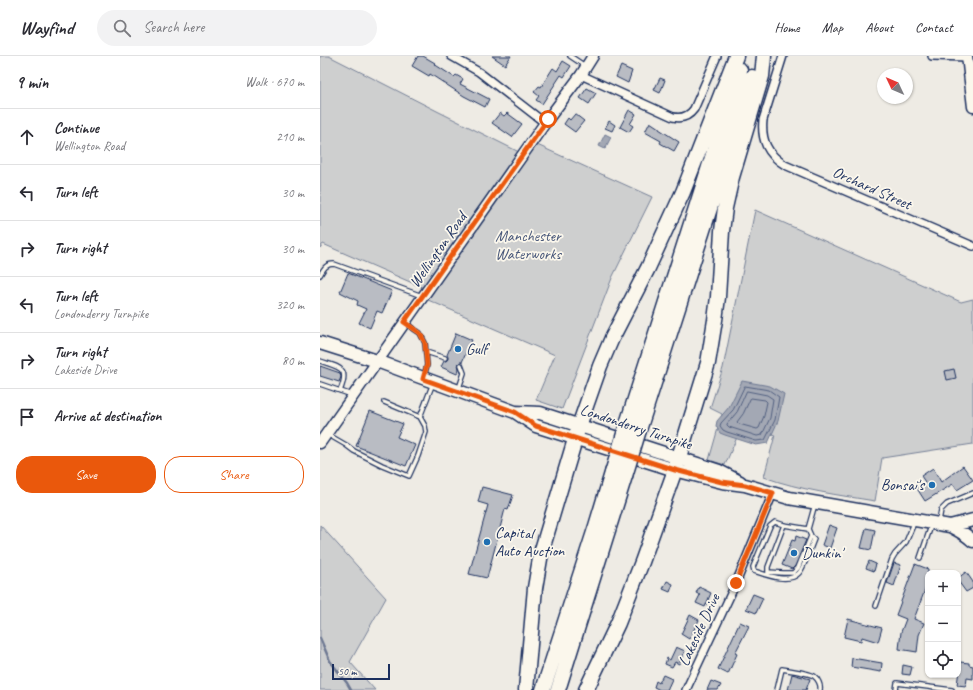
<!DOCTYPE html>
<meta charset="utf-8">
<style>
body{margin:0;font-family:Caveat,sans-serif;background:#f2f2f3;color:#2b2b33}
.controls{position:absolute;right:12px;bottom:12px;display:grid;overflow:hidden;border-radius:8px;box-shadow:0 1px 3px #0004}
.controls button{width:36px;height:36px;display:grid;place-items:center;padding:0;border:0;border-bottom:1px solid #e1e1e2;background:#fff;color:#2b2b33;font:20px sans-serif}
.compass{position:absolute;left:557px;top:12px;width:36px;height:36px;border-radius:50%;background:#fff;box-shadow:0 1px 3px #0004;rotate:314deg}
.scale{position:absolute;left:12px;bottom:10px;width:58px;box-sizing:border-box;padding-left:4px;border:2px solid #1b2f5e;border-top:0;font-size:11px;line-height:14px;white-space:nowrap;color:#1b2f5e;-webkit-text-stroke:3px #fbf7ec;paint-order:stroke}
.stop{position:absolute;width:12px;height:12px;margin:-9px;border:3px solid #ea580c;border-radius:50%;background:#fff}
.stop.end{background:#ea580c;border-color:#fff;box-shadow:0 1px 4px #0008}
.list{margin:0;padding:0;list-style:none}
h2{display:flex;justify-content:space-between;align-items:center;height:52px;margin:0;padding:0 16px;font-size:17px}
h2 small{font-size:13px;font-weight:400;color:#7c7c81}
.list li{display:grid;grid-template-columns:26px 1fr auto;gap:12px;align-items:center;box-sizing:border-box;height:56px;padding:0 16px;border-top:1px solid #e1e1e2}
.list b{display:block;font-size:15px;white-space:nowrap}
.list p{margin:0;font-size:13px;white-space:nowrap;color:#7c7c81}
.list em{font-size:13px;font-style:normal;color:#7c7c81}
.actions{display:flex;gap:8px;padding:12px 16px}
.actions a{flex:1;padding:9px 0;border:1px solid #ea580c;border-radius:16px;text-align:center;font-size:14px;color:#ea580c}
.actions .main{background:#ea580c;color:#fff}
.icon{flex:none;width:22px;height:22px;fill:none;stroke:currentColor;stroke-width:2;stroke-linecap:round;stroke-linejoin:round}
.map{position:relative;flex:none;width:653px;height:634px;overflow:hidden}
header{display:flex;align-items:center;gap:24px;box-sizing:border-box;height:56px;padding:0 20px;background:#fff;border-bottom:1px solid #e1e1e2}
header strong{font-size:19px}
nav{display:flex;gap:22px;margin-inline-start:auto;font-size:14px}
.search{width:280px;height:36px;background:#f2f2f3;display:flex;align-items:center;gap:10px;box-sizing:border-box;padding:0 14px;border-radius:22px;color:#7c7c81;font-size:15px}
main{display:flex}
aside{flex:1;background:#fff}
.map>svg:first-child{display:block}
.green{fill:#cecfcf;stroke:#747f96}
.water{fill:#a3a8b4;stroke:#6d7892}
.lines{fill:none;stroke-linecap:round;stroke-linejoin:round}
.shore{stroke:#515f80;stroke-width:1}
.stream{stroke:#6d7892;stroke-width:2.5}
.building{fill:#b9bcc3;stroke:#1b2f5e}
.lane-casing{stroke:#1b2f5e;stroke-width:6}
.street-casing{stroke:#1b2f5e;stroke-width:10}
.secondary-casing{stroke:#1b2f5e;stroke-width:13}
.primary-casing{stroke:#1b2f5e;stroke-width:15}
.highway-casing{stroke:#1b2f5e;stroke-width:17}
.lane{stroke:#fbf7ec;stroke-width:3.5}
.street{stroke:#fbf7ec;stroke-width:7}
.secondary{stroke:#fbf7ec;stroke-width:10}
.primary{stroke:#fbf7ec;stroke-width:12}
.highway{stroke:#fbf7ec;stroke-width:14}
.highway-bridge-casing{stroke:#1b2f5e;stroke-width:17;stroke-linecap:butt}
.highway-bridge{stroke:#fbf7ec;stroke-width:14}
.route{stroke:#ea580c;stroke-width:5}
.poi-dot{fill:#1f6fb2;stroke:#fbf7ec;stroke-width:1.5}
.labels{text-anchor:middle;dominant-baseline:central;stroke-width:3.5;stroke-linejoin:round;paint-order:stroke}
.street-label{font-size:16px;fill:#1b2f5e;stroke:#fbf7ec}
.park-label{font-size:16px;fill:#48577a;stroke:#fbf7ec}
.poi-label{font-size:16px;fill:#1b2f5e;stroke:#fbf7ec;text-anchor:start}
</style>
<header>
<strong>Wayfind</strong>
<div class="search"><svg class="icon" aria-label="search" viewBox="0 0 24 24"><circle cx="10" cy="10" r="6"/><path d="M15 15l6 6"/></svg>Search here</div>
<nav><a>Home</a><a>Map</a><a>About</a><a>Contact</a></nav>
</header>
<main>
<aside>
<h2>9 min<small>Walk · 670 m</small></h2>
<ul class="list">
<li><svg class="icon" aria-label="ahead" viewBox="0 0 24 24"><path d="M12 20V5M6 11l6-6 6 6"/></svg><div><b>Continue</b><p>Wellington Road</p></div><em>210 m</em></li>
<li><svg class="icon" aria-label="left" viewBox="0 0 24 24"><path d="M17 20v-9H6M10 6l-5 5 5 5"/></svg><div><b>Turn left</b></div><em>30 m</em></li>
<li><svg class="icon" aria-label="right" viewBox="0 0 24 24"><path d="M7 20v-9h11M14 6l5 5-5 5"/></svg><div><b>Turn right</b></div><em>30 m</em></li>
<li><svg class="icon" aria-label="left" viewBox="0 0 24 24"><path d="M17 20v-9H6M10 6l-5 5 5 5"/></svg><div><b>Turn left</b><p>Londonderry Turnpike</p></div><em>320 m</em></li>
<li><svg class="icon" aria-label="right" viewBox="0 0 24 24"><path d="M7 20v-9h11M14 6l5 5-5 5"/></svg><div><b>Turn right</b><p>Lakeside Drive</p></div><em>80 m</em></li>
<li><svg class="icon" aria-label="arrive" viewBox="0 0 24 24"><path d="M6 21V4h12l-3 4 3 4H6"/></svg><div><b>Arrive at destination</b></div></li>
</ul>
<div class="actions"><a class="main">Save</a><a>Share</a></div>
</aside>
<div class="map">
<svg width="653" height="634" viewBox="0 0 653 634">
<rect width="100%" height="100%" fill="#eeebe4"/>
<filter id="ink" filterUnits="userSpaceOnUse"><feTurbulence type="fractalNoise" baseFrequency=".025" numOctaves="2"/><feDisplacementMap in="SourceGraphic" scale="8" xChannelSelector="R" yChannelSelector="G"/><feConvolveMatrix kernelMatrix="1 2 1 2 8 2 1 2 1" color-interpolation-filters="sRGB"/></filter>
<g filter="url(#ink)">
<!-- green -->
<path class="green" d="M0 0H9L117 55 207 100 215 88 332 141 292 222 242 353 216 344 235 299 108 244 113 236 3 188 0 192Z
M435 154 641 246 653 243V388L562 402 555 445C518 439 480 434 444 421L455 379 421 372 405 409 389 404 402 358 390 352 403 312Z
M0 469 66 542 30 606 55 634H0Z"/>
<!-- water -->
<path class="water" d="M285 78 291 81 285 93 279 90Z
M422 325 450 330 464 338 458 365 448 387 436 389 405 379 400 377 396 370 397 365 409 351Z"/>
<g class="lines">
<!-- shore -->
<path class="shore" d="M425 330 449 334 459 341 455 364 445 384 436 385 407 376 403 374 400 370 401 367 413 354Z
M427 335 447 339 453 343 450 362 442 379 437 380 409 371 407 369V368L417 356Z
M431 342 445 344 447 346 444 360 439 372 437 373 419 368 417 366 423 358Z"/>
<!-- stream -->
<path class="stream" d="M0 582 10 605 27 627 31 634"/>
</g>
<!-- building -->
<path class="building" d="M98 0H103L115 7 114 8 134 21 136 19 143 23 140 28 169 43 165 51 144 40 110 18 109 20 92 10Z
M172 0H191L185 9Z
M243 5 251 10 244 21 241 19 222 48 216 44 219 40 214 36 219 30 221 31 233 12 237 15Z
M301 10 312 15 308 27 296 21Z
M340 22 345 24 340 37 334 34Z
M267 32 276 37 269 48 260 42Z
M309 54 316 58 310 68 313 70 309 76 300 71Z
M180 57 184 60 187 57 202 68 192 81 172 67Z
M255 58 264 65 255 76 244 68 248 62 250 64Z
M289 65 295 69 292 75 285 72Z
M330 66 339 72V73L359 86 354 95 340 87 341 85 325 76Z
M28 217 72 235 62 257 57 255 50 272 39 267 46 253 37 249 38 245 20 236Z
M136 277 152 284 142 306H140L138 308 139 313 137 318 121 311 124 305H126L128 303V301L127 299Z
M0 310 20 317 21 321 19 326 0 320Z
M634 313 636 322 627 324 625 315Z
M50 355 83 368 77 381 95 389 86 410 36 390Z
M643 410 653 424 637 434 633 428 605 445 596 431 605 426 601 420 613 412 621 426Z
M162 431 193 439 188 454 185 453 167 522 149 518 168 449 158 446Z
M509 469 517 472 510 492 502 489Z
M546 472 555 474 551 494 541 492Z
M476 480 486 484 475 510 472 513 462 509 472 484 475 485Z
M549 505 556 508 554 515 546 512Z
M574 507 581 509 574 530 567 527Z
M595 508 608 513V526L594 563 604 567 599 579 597 596 579 593 581 576 586 563 576 559Z
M646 516 653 526V532L646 536 638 525V522Z
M347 525 353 528 350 536 343 533Z
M379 531 391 537 385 551 376 547 380 539 376 537Z
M433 538 443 542 436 557 426 553Z
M370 559 379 564 369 583 361 578Z
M528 563 562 572 558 586 542 581 541 585 524 581Z
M420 566 429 570 415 597 417 598 408 618 398 613Z
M356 591 365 595 359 608 355 606 352 611 345 608 347 602 350 604Z
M532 602 562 607 561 616 531 611Z
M640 606 649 607V609L653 610V623L647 622 646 630 637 629Z
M583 609 592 611 590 619 582 618Z
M472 618 490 623 486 634H468Z
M343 619 352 623 347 634H340L334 631 336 625 339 627Z
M391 625 401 629 398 634H387Z"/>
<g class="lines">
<!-- lane casing -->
<g class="lane-casing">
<path id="lane" d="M250 0 265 10
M0 219C4 212 6 208 14 208L102 240
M85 267 100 277 105 287 107 309 104 321
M106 296 125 302
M0 305C20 312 30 311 20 335
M0 328 32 339
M139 332 144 317 141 309
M64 346 100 361 113 327
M7 378 26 389 34 395 62 409 89 420 98 400 106 376 105 370 100 361
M619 465 621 454 627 448 653 437
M464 469 455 466 450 470 433 511 434 515C446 519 469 528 479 517 484 512 491 490 494 483L491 480 488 473
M600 502 611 470
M448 516 463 517H473L478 512 491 480
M448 519V511L464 469 488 473 495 448
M556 550 572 503 575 498 586 486 594 467
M457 634 462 613C468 614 489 617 494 620 498 623 501 629 500 634
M576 634 577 627 632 634"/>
</g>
<!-- street casing -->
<g class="street-casing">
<path id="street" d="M131 0 159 16 225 67
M463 0 443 64C441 84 447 98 465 109L653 190
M612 0 648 1
M261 19 353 61C362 63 369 60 374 53L397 0
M366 634 416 527 453 437"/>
</g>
<!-- secondary casing -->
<g class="secondary-casing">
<path id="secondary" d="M647 0 653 51
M0 387 225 67 261 19 273 0"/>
</g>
<!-- primary casing -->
<g class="primary-casing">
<path id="primary" d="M0 287 57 305 195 356 216 370 355 414 402 426 425 429 469 442 630 470C638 474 646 478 653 485
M196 356 220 357 399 415 420 426
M630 470 653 464"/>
</g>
<!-- highway casing -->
<g class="highway-casing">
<path id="highway" d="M307 368 420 14
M319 374 432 21
M206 634 215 532 221 497 259 370 280 310 292 282 328 212 363 136 416 0
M223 634 276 470 292 417
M238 634 305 420
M266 634 298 567 322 506 355 414 388 307 395 264 398 241 402 175 405 152 412 121 442 20 444 0"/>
</g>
<!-- lane -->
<use href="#lane" class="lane"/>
<!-- street -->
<use href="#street" class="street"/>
<!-- secondary -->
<use href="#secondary" class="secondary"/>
<!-- primary -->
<use href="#primary" class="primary"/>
<!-- highway -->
<use href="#highway" class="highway"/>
<!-- highway-bridge casing -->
<g class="highway-bridge-casing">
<path id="highway-bridge" d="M292 417 307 368
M305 420 319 374"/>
</g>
<!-- highway-bridge -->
<use href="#highway-bridge" class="highway-bridge"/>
</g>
</g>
<g class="lines" filter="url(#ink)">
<!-- route -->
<path class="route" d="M228 63 84 266 100 277 105 287 107 309 103 323 195 356 216 370 355 414 402 426 425 429 453 437 416 527"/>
</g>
<!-- markers -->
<g class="poi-dot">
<circle cx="138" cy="293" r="4"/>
<circle cx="612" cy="429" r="4"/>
<circle cx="167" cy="486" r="4"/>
<circle cx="474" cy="497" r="4"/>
</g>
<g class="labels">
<!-- street labels -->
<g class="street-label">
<text transform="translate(552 132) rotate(24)">Orchard Street</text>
<text transform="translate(118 194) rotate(-55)">Wellington Road</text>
<text transform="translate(316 371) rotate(18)">Londonderry Turnpike</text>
<text transform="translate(379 574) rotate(-65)">Lakeside Drive</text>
</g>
<!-- park labels -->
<g class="park-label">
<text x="208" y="180">Manchester<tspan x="208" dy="18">Waterworks</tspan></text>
</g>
<!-- poi labels -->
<g class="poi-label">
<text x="146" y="293">Gulf</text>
<text x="604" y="429" text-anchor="end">Bonsai's</text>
<text x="175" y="477">Capital<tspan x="175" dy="18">Auto Auction</tspan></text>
<text x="482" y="497">Dunkin'</text>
</g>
</g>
</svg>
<div class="controls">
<button>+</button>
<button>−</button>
<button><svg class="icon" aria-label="locate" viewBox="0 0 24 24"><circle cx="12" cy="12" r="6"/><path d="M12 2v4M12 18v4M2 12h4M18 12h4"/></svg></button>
</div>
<svg class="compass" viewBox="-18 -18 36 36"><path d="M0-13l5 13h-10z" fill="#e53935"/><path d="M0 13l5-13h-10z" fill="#7c7c81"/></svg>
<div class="scale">50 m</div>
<div class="stop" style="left:228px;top:63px"></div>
<div class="stop end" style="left:416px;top:527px"></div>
</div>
</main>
